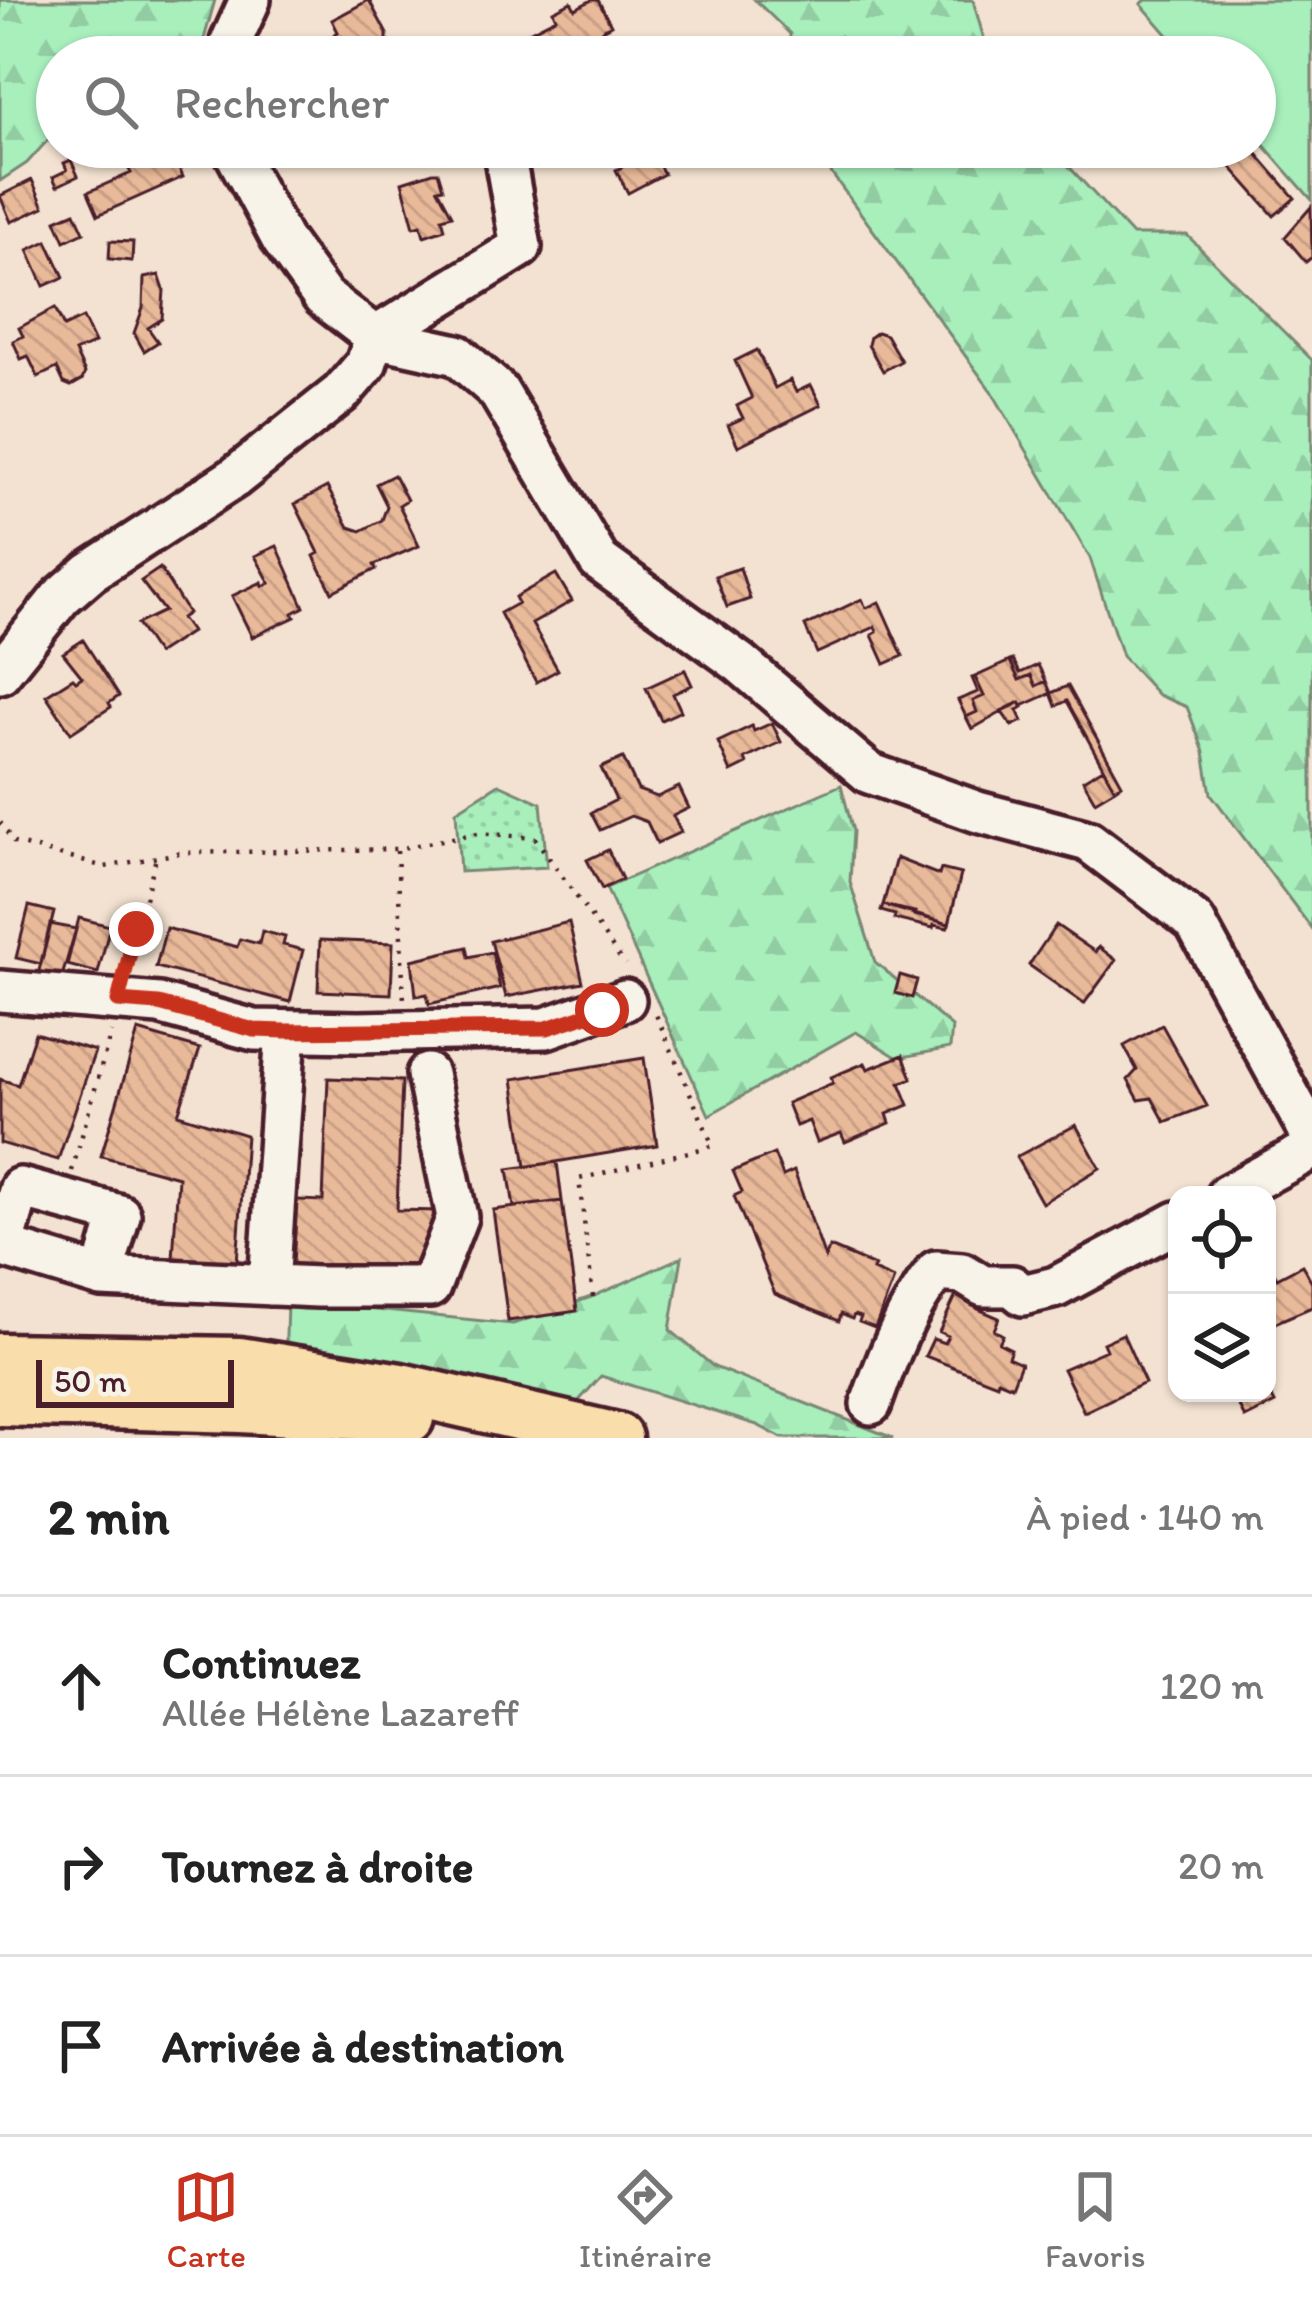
<!DOCTYPE html>
<html lang="fr">
<meta charset="utf-8">
<style>
body{margin:0;font-family:Itim,sans-serif;background:#f6f6f6;color:#222}
.controls{position:absolute;right:36px;bottom:36px;display:grid;overflow:hidden;border-radius:24px;box-shadow:0 3px 9px #0004}
.controls button{width:108px;height:108px;display:grid;place-items:center;padding:0;border:0;border-bottom:3px solid #e0e0e0;background:#fff;color:#222;font:60px sans-serif}
.scale{position:absolute;left:36px;bottom:30px;width:198px;box-sizing:border-box;padding-left:12px;border:6px solid #4a1f2b;border-top:0;font-size:33px;line-height:42px;white-space:nowrap;color:#4a1f2b;-webkit-text-stroke:9px #f7f3e8;paint-order:stroke}
.stop{position:absolute;width:36px;height:36px;margin:-27px;border:9px solid #c8321e;border-radius:50%;background:#fff}
.stop.end{background:#c8321e;border-color:#fff;box-shadow:0 3px 12px #0008}
.list{margin:0;padding:0;list-style:none}
h2{display:flex;justify-content:space-between;align-items:center;height:156px;margin:0;padding:0 48px;font-size:51px}
h2 small{font-size:39px;font-weight:400;color:#767676}
.list li{display:grid;grid-template-columns:78px 1fr auto;gap:36px;align-items:center;box-sizing:border-box;height:180px;padding:0 48px;border-top:3px solid #e0e0e0}
.list b{display:block;font-size:45px;white-space:nowrap}
.list p{margin:0;font-size:39px;white-space:nowrap;color:#767676}
.list em{font-size:39px;font-style:normal;color:#767676}
.icon{flex:none;width:66px;height:66px;fill:none;stroke:currentColor;stroke-width:2;stroke-linecap:round;stroke-linejoin:round}
.map{position:relative;flex:none;width:1312px;height:1438px;overflow:hidden}
.search{position:absolute;background:#fff;box-shadow:0 3px 9px #0004;left:36px;right:36px;top:36px;height:132px;display:flex;align-items:center;gap:30px;box-sizing:border-box;padding:0 42px;border-radius:66px;color:#767676;font-size:45px}
.sheet{height:696px;background:#fff}
nav{display:flex;justify-content:space-around;align-items:center;box-sizing:border-box;height:168px;border-top:3px solid #e0e0e0;background:#fff;font-size:33px;color:#767676}
nav a{display:grid;justify-items:center;gap:6px}
nav .on{color:#c8321e}
.map>svg:first-child{display:block}
.grass{fill:#a8efbc;stroke:#798774;stroke-width:3}
.forest{fill:url(#forest-firs);stroke:#798774;stroke-width:3}
.park{fill:url(#park-dots);stroke:#798774;stroke-width:3}
.building{fill:url(#building-back-hatch);stroke:#4a1f2b;stroke-width:3}
.lines{fill:none;stroke-linecap:round;stroke-linejoin:round}
.minor-casing{stroke:#4a1f2b;stroke-width:48}
.major-casing{stroke:#4a1f2b;stroke-width:57}
.path{stroke:#4a1f2b;stroke-width:4.5;stroke-dasharray:3 9;stroke-linecap:butt}
.minor{stroke:#f7f3e8;stroke-width:39}
.major{stroke:#f9deab;stroke-width:48}
.route{stroke:#c8321e;stroke-width:15}
</style>
<div class="map">
<svg width="1312" height="1438" viewBox="0 0 1312 1438">
<defs>
<pattern id="forest-firs" width="22" height="20" patternUnits="userSpaceOnUse" patternTransform="scale(3)"><rect width="22" height="20" fill="#a8efbc"/><path d="M5 1l3.5 6h-7zM16 11l3.5 6h-7z" fill="#92cca2"/></pattern>
<pattern id="park-dots" width="8" height="8" patternUnits="userSpaceOnUse" patternTransform="scale(3)"><rect width="8" height="8" fill="#a8efbc"/><path d="M2 2h.1M6 6h.1" fill="none" stroke="#92cca2" stroke-width="1.8" stroke-linecap="round"/></pattern>
<pattern id="building-back-hatch" width="6" height="6" patternUnits="userSpaceOnUse" patternTransform="scale(3)"><rect width="6" height="6" fill="#e9ba9a"/><path d="M-1 5l2 2M0 0l6 6M5-1l2 2" fill="none" stroke="#c99f85"/></pattern>
</defs>
<rect width="100%" height="100%" fill="#f3e2d1"/>
<filter id="ink" filterUnits="userSpaceOnUse"><feTurbulence type="fractalNoise" baseFrequency=".00833" numOctaves="2"/><feDisplacementMap in="SourceGraphic" scale="24" xChannelSelector="R" yChannelSelector="G"/><feConvolveMatrix kernelMatrix="1 2 1 2 8 2 1 2 1" color-interpolation-filters="sRGB"/></filter>
<g filter="url(#ink)">
<!-- grass -->
<path class="grass" d="M1146 0H1312V200L1255 135V57H1187L1141 4Z"/>
<!-- forest -->
<path class="forest" d="M0 0H215L199 57H57V130L27 163 0 181Z
M755 0H973L989 57H790V34Z
M812 147H1051L1132 235H1187L1312 360V929L1211 794 1204 752 1187 707 1158 695 1122 656 1090 558 992 392Z
M841 785 853 831 850 882 875 962 952 1027 950 1048 898 1058 856 1032 709 1115 606 888Z
M682 1257 670 1330 714 1367 893 1438H782L757 1425 601 1376 576 1404 285 1372 287 1301 513 1324 594 1296Z"/>
<!-- park -->
<path class="park" d="M499 784 541 803 547 867 460 872 456 811Z"/>
<!-- building -->
<path class="building" d="M369 0 387 34V57H309L307 53 338 32 332 20Z
M592 0H598L611 25 602 30 612 49 598 57 554 54 540 57 527 33 556 18 553 11 571 2 575 9Z
M164 147H169L183 177 98 215 88 192 131 173 126 164Z
M611 147H656L652 152 664 174 628 193 616 170 622 167Z
M1221 147H1251L1295 198 1274 216 1217 151Z
M71 160 78 176 57 186 53 177 67 170 64 163Z
M433 172H438L443 188 438 189 452 215 442 218 445 229 424 236 421 225 414 227 402 182Z
M32 180 44 207 11 222 0 196Z
M1311 207 1312 257 1306 262 1285 237Z
M75 212 84 232 65 241 56 220Z
M47 241 64 277 44 286 28 250Z
M110 241 133 242 132 261 109 259Z
M159 275 164 290 162 319 148 328 158 342 144 351 134 333 143 308 144 278Z
M55 308 64 327 83 318 95 343 75 352 85 373 82 380 71 386 64 383 57 368 38 377 28 356 21 359 13 341 23 336 19 328Z
M877 332 886 335 901 361 883 371 868 345 870 337Z
M757 350 775 388 790 380 796 392 811 385 821 405 738 446 728 425 743 418 737 406 752 398 735 361Z
M394 475 407 500 399 505 419 546 374 565 376 569 332 592 314 556 319 553 295 504 327 487 349 527 361 531 382 520 387 506 376 484Z
M277 546 304 607 293 613 295 617 252 637 232 596 262 582 263 586 270 583 255 556Z
M160 568 188 613 181 618 191 632 157 654 137 624 164 611 141 581Z
M740 568 750 599 727 607 715 576Z
M556 574 572 601 532 624 558 670 536 682 500 613 518 603 515 597Z
M862 599 866 608 879 602 903 656 885 664 872 635 877 632 875 627 817 653 805 626Z
M83 640 119 696 109 703 111 707 71 733 46 695 73 678 76 681 82 677 63 653Z
M1013 660 1020 673 1038 665 1046 681 1036 686 1031 675 1019 680 1010 661Z
M1010 661 1019 680 1031 675 1036 686 1046 681 1051 693 1022 706 1020 702 972 729 966 717 977 712 973 701 984 696 975 677Z
M685 670 692 685 673 694 681 711 661 720 646 688Z
M975 677 984 696 973 701 977 712 966 717 958 700 978 692 972 678Z
M1068 686 1122 784 1115 789 1067 701 1056 706 1051 693Z
M1020 702 1023 707 1017 710 1022 721 1012 726 1001 711Z
M772 723 781 742 745 759 747 764 731 772 718 742 752 726 754 731Z
M623 758 638 790 657 797 679 787 689 808 673 816 681 832 657 843 647 822 631 816 600 830 591 813 616 800 601 768Z
M1103 768 1115 789 1095 801 1083 780Z
M608 850 622 879 602 889 587 860Z
M896 858 939 875 941 869 961 874 949 924 883 905Z
M883 905 915 912 914 915 949 924 947 928 934 925 933 928 894 919 895 915 881 911Z
M29 906 54 912 41 964 16 958Z
M79 918 110 926 98 973 67 965Z
M569 922 583 982 506 997 491 941Z
M50 924 76 929 61 980 38 975Z
M1056 925 1095 952 1099 947 1116 960 1084 1004 1029 965Z
M166 928 237 947 240 939 259 944 262 931 285 937 283 945 303 950 290 1002 156 967Z
M320 940 393 943 391 994 318 991Z
M467 947 469 957 492 952 500 988 429 1004 427 994 416 996 412 960Z
M900 975 917 980 912 998 895 993Z
M1162 1025 1207 1106 1165 1122 1152 1098 1139 1100 1128 1080 1137 1070 1124 1046Z
M138 1031 200 1049 178 1114 246 1135 237 1263 173 1259 178 1177 101 1156Z
M35 1033 95 1051 58 1160 0 1143V1079L18 1085Z
M903 1055 912 1078 900 1083 909 1105 887 1114 890 1123 845 1142 841 1133 817 1142 809 1121 796 1126 787 1103 833 1083 831 1077 865 1063 868 1069Z
M644 1058 657 1145 526 1167 513 1079Z
M328 1078 402 1081 397 1210 439 1211 437 1273 272 1267 275 1199 323 1201Z
M1076 1125 1100 1168 1042 1203 1016 1157Z
M774 1154 783 1176 794 1171 825 1258 830 1247 875 1266 873 1270 894 1279 875 1328 859 1322 861 1317 854 1315 852 1319 841 1314 839 1321 775 1294 734 1196 742 1192 733 1171Z
M557 1162 562 1201 514 1207 508 1169Z
M562 1201 577 1311 508 1321 493 1210Z
M1267 1260 1277 1278 1302 1265 1312 1282V1307L1270 1325 1267 1318Z
M960 1287 983 1296 978 1309 999 1318 994 1330 1003 1335 999 1343 1011 1349 1008 1357 1021 1363 1012 1386 998 1380 997 1384 925 1356 933 1339 944 1343 948 1336 939 1332Z
M1123 1334 1145 1383 1084 1412 1063 1369 1106 1350 1103 1343Z
M1267 1388 1275 1403 1245 1418 1232 1393H1267Z"/>
<g class="lines">
<!-- minor casing -->
<g class="minor-casing">
<path id="minor" d="M230 57 231 42 250 0
M232 147 282 240 323 297 375 337 457 355 498 391 599 561 740 663 869 773 978 812 1088 841 1195 922 1312 1137
M0 673 61 597 90 572 234 478 341 393 366 364 375 337 521 247 503 147
M0 991 159 1004 254 1030 359 1032 546 1028 625 1000
M1227 1195 1312 1149
M0 1246 102 1277 318 1287H430L457 1217 427 1074
M3 1247 20 1188 120 1215 102 1277
M269 1285 286 1031
M871 1404C888 1355 905 1312 936 1271L962 1273 983 1286H1012L1023 1295 1056 1287 1177 1222"/>
</g>
<!-- major casing -->
<g class="major-casing">
<path id="major" d="M0 1358 239 1362 400 1388 617 1438
M0 1401 241 1408 409 1418"/>
</g>
<!-- path -->
<path class="path" d="M0 822 14 843 105 867 179 853 397 849 478 833 535 838 625 965
M397 851 404 1001
M126 968 156 858
M72 1171 111 1032
M593 1297 579 1179 713 1146 654 1010"/>
<!-- minor -->
<use href="#minor" class="minor"/>
<!-- major -->
<use href="#major" class="major"/>
</g>
</g>
<g class="lines" filter="url(#ink)">
<!-- route -->
<path class="route" d="M136 929 118 1001 159 1004 254 1030 286 1031 547 1028 602 1010"/>
</g>
</svg>
<div class="controls">
<button><svg class="icon" aria-label="locate" viewBox="0 0 24 24"><circle cx="12" cy="12" r="6"/><path d="M12 2v4M12 18v4M2 12h4M18 12h4"/></svg></button>
<button><svg class="icon" aria-label="layers" viewBox="0 0 24 24"><path d="M12 4l9 5-9 5-9-5zM3 14l9 5 9-5"/></svg></button>
</div>
<div class="scale">50 m</div>
<div class="stop" style="left:602px;top:1010px"></div>
<div class="stop end" style="left:136px;top:929px"></div>
<div class="search"><svg class="icon" aria-label="search" viewBox="0 0 24 24"><circle cx="10" cy="10" r="6"/><path d="M15 15l6 6"/></svg>Rechercher</div>
</div>
<section class="sheet">
<h2>2 min<small>À pied · 140 m</small></h2>
<ul class="list">
<li><svg class="icon" aria-label="ahead" viewBox="0 0 24 24"><path d="M12 20V5M6 11l6-6 6 6"/></svg><div><b>Continuez</b><p>Allée Hélène Lazareff</p></div><em>120 m</em></li>
<li><svg class="icon" aria-label="right" viewBox="0 0 24 24"><path d="M7 20v-9h11M14 6l5 5-5 5"/></svg><div><b>Tournez à droite</b></div><em>20 m</em></li>
<li><svg class="icon" aria-label="arrive" viewBox="0 0 24 24"><path d="M6 21V4h12l-3 4 3 4H6"/></svg><div><b>Arrivée à destination</b></div></li>
</ul>
</section>
<nav>
<a class="on"><svg class="icon" aria-label="map" viewBox="0 0 24 24"><path d="M3 6l6-2 6 2 6-2v14l-6 2-6-2-6 2zM9 4v14M15 6v14"/></svg>Carte</a>
<a><svg class="icon" aria-label="directions" viewBox="0 0 24 24"><path d="M12 3l9 9-9 9-9-9zM9 14v-3h6M13 9l2 2-2 2"/></svg>Itinéraire</a>
<a><svg class="icon" aria-label="saved" viewBox="0 0 24 24"><path d="M7 4h10v16l-5-4-5 4z"/></svg>Favoris</a>
</nav>
